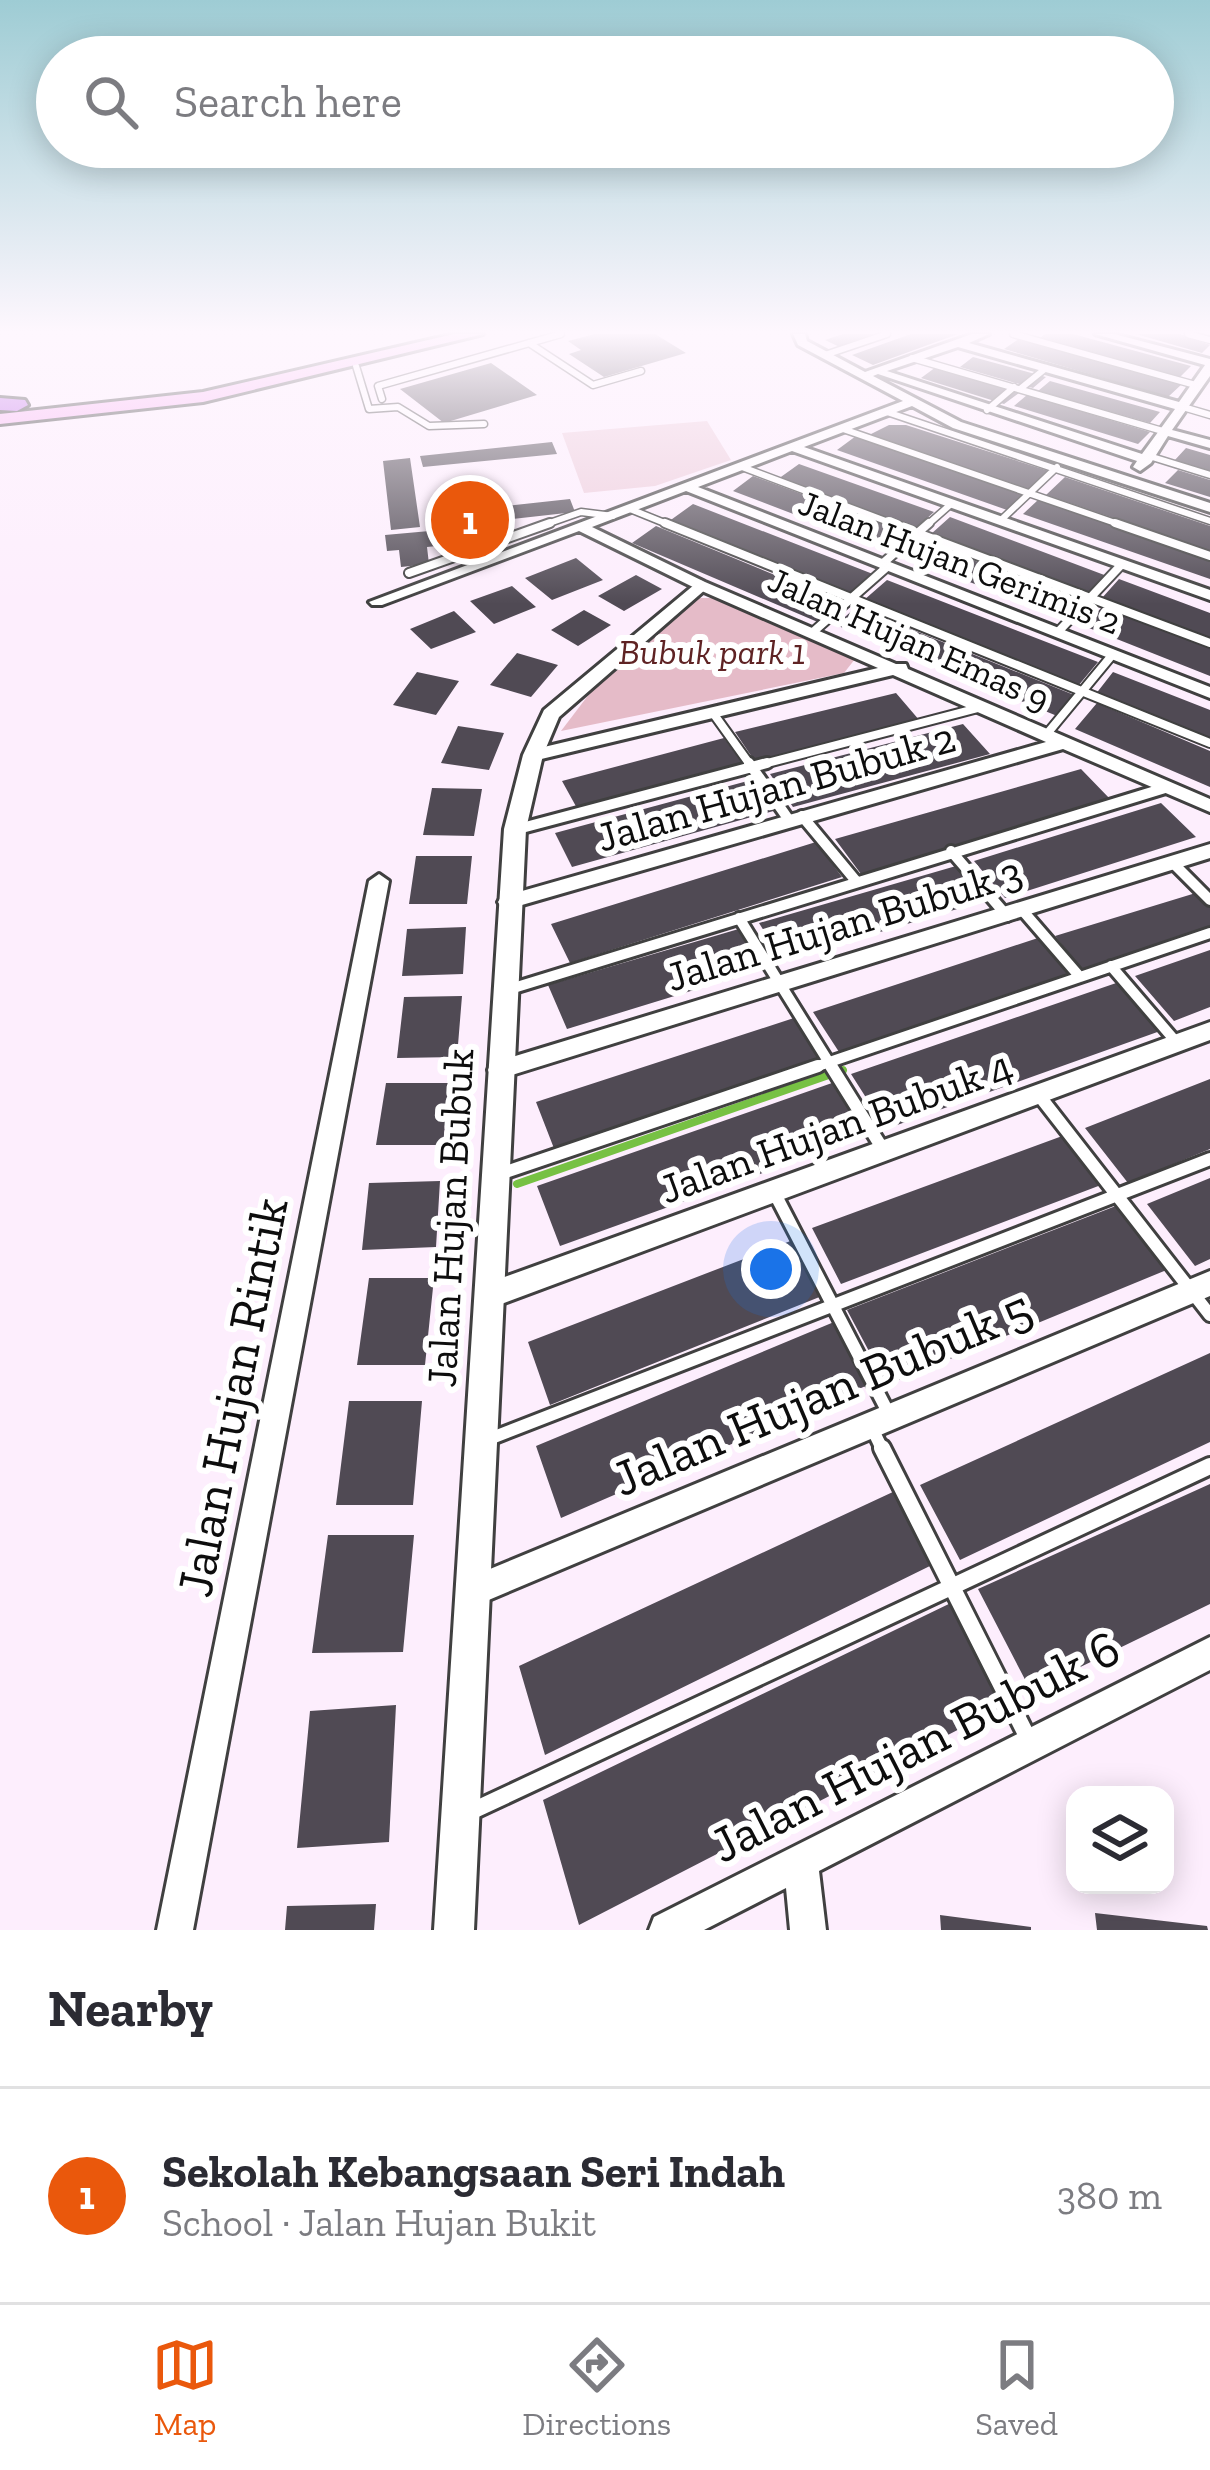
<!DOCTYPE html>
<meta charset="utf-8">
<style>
body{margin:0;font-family:"Zilla Slab",serif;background:#f7f7f7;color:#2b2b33}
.controls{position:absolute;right:36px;bottom:36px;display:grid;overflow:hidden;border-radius:24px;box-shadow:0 6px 30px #0003}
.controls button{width:108px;height:108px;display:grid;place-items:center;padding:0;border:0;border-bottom:3px solid #e1e1e2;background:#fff;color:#2b2b33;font:60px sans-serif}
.you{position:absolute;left:771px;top:1269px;width:42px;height:42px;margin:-30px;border:9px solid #fff;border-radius:50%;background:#1a73e8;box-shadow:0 0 0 18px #1a73e833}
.badge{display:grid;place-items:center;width:78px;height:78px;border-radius:50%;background:#ea580c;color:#fff;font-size:39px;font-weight:700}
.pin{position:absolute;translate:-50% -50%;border:6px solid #fff;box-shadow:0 3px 12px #0006}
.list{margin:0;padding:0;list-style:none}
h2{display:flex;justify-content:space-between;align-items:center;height:156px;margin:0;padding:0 48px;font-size:51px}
h2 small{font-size:39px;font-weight:400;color:#7c7c81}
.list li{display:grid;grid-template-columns:78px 1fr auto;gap:36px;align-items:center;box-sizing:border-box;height:216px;padding:0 48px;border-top:3px solid #e1e1e2}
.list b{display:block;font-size:45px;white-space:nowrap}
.list p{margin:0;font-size:39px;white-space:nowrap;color:#7c7c81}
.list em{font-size:39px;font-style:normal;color:#7c7c81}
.icon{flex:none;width:66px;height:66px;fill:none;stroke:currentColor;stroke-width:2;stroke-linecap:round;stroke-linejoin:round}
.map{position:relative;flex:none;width:1210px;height:1930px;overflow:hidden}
.search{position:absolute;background:#fff;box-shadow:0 6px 30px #0003;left:36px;right:36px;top:36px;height:132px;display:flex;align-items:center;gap:30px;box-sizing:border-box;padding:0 42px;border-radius:66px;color:#7c7c81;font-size:45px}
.sheet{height:372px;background:#fff}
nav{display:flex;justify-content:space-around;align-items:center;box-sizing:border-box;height:168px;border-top:3px solid #e1e1e2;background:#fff;font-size:33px;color:#7c7c81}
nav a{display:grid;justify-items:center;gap:6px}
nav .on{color:#ea580c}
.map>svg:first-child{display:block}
.green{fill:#e5bbc8}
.pitch{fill:#edccdb}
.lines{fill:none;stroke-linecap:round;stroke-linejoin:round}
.stream{stroke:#77c144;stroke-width:8}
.building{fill:#504a54}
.service-far4-casing{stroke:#404040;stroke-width:9}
.service-far3-casing{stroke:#404040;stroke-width:12}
.service-far2-casing{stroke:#404040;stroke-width:16}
.service-far1-casing{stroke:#404040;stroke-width:18}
.service-casing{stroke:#404040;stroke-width:22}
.minor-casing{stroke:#404040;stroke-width:6}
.tertiary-casing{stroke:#404040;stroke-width:6}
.secondary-casing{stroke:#2f2f2f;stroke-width:6}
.motorway-casing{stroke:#1e1e1e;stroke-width:6}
.service-far4{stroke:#fff;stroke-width:6}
.service-far3{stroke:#fff;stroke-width:8}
.service-far2{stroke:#fff;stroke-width:10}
.service-far1{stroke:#fff;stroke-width:12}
.service{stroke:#fff;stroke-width:16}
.minor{fill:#fff;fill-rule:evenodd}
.tertiary{fill:#fff;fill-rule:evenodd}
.secondary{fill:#f8aff2;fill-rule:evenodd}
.motorway{fill:#b962e7;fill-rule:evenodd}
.labels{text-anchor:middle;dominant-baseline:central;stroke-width:12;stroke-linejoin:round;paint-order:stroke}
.far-street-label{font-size:36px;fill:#0d0d0d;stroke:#fff}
.far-park-label{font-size:36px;font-style:italic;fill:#5f2324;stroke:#fff}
.street-label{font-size:42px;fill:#0d0d0d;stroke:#fff}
.near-street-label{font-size:51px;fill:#0d0d0d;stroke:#fff}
</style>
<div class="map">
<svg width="1210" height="1930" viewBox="0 0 1210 1930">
<rect width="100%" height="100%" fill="#fdeefd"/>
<!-- green -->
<path class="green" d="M699 598H718L855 659 844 673 561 731 609 668Z"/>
<!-- pitch -->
<path class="pitch" d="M707 421 731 460 655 486 584 493 562 433Z"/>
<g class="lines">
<!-- stream -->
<path class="stream" d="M517 1184 843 1070"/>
</g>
<!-- building -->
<path class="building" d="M595 334H655L686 353 604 377 569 354 581 350 568 341Z
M843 334H891V335L846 350 825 340Z
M911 334H958L873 365 852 355Z
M1045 334H1073L1191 366 1179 378 1039 339Z
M1136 334H1180L1210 345 1202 353Z
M1020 338 1182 384 1168 397 1004 349Z
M973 357 1046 377 1033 388 960 367Z
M491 363 537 395 444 423 400 389Z
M936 367 1019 393 1004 404 921 378Z
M1050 381 1160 412 1150 423 1038 391Z
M1027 395 1150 432 1138 444 1014 406Z
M889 425H906L1052 472 1031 490 869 435Z
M856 436 1025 495 1007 510 837 450Z
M552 442 557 454 423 467 420 456Z
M1186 448 1210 455V472L1174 461Z
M410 458 420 527 391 530 383 461Z
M799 464 934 512 915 529 778 479Z
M1178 470 1210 480V497L1165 483Z
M753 476 913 535 893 552 733 491Z
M1065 477 1210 526V551L1046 495Z
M570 499 575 512 434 528 431 514Z
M1038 500 1210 559V579L1023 514Z
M693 504 878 576 855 597 668 522Z
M950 517 1107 576 1089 595 931 534Z
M656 526 843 603 820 623 632 543Z
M463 528 466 543 427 547 429 564 401 567 399 550 387 551 385 535Z
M920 541 1080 599 1064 617 902 557Z
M576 558 603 580 552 600 525 578Z
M636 575 662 589 624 611 598 596Z
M1119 579 1210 613V639L1102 598Z
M887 580 1098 662 1078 686 864 600Z
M512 586 536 607 494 624 470 601Z
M1103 606 1210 647V676L1084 626Z
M856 607 1079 697 1062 718 836 625Z
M584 610 611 625 578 646 551 630Z
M454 611 476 632 431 649 410 629Z
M517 653 558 665 531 697 490 685Z
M417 672 459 681 436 715 393 705Z
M1113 672 1210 710V741L1095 695Z
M896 693 920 721 756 763 735 732Z
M1097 703 1210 751V787L1075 729Z
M963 724 990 754 793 807 770 774Z
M458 726 504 733 489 770 441 763Z
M724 738 744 765 578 810 562 781Z
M1081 769 1111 800 861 874 835 839Z
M755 779 777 810 572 867 555 833Z
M432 788 482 789 474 836 423 835Z
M1161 803 1196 837 1005 898 974 861Z
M816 842 842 877 570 963 551 924Z
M416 856H472L467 904H409Z
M956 866 984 901 783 961 759 923Z
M1199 892 1210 904V930L1083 971 1055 936Z
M466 927 463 974 402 976 407 929Z
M742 928 766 968 567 1029 548 985Z
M1041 937 1074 975 841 1055 813 1012Z
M1210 950V1007L1174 1021 1135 976Z
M1122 981 1163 1030 886 1129 851 1074Z
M462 996 457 1057 397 1058 404 997Z
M797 1017 823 1060 555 1151 536 1102Z
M1210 1079V1149L1128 1183 1085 1128Z
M386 1083H449L443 1145H376Z
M832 1083 865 1136 560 1246 537 1186Z
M1065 1135 1101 1185 841 1284 812 1228Z
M1210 1178V1259L1195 1266 1147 1204Z
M440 1181 436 1247 362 1250 369 1183Z
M1121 1204 1169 1269 887 1385 847 1310Z
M793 1240 822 1296 550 1405 528 1342Z
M369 1278H434L425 1365H357Z
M834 1322 868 1385 561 1518 536 1446Z
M1210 1353V1442L960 1560 920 1485Z
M349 1401H422L413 1505H336Z
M1210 1484V1604L1031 1691 978 1589Z
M895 1491 934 1564 545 1755 519 1666Z
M328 1535H414L403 1652 312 1653Z
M955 1601 1008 1704 579 1925 543 1800Z
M396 1705 389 1842 297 1848 310 1711Z
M376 1904 374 1930H285L287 1906Z
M1095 1913 1207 1926 1208 1930H1097Z
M940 1915 1031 1927V1930H941Z"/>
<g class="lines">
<!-- service-far4 casing -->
<g class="service-far4-casing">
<path id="service-far4" d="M1013 334 1199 386
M1188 334 1210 340
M529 343 593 385 641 371
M825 355 887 334
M912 358 1166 432
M356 366 369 409 398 407 429 426 484 424
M1020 389 1046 368
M382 399 378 386 561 334
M1183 407 1210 415
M987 410 1014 387
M887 412 1210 521
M843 429 1124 526
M1149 456 1210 475
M742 467 899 526
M630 509 672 526
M1000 521 1057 467
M541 526 581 512 613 516
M926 526 951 504"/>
</g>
<!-- service-far3 casing -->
<g class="service-far3-casing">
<path id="service-far3" d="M665 523 1210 743
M891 523 1210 643
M1115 523 1210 556
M882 564 929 523
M409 573 550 523
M813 632 888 566
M1058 632 1122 564
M713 713 751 766
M1046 735 1113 654
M756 766 982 707"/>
</g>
<!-- service-far2 casing -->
<g class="service-far2-casing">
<path id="service-far2" d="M749 763 789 820
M802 816 856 881
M518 829 767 763
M951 851 1007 916
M1173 863 1210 900
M1023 911 1080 977
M739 918 833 1069
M1111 966 1177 1043
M507 990 1165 788
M809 1069 1210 933"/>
</g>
<!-- service-far1 casing -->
<g class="service-far1-casing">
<path id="service-far1" d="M831 1066 884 1151
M1038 1094 1210 1315
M497 1175 818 1066
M774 1192 889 1414
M871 1426 883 1451
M484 1441 1210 1159"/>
</g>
<!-- service casing -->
<g class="service-casing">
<path id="service" d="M882 1448 1030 1742
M470 1812 1210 1466"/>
</g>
<!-- minor casing -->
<g class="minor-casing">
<path id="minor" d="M793 334H805L807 341 865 372 972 334H989L969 343 1179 402 1205 365 1095 334H1114L1210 359V376L1172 430 1210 440V448L1168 436 1151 463 1140 471 1133 467 1137 461 878 374 873 376 961 422 1210 503V512L953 428 912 406 804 447 1210 590V600L792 451 698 487 1210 687V698L686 491 592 527 705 582 896 664H906L908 669 1210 799V812L1063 749 508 909 501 907 498 902 501 897 508 895 1046 742 893 675 533 761 524 755 527 751 878 668 695 588 579 531 382 605H372L369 602 903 401 798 345ZM958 347 1175 409 1142 454 887 371Z
M1210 844V858L499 1079 491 1077 488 1070 491 1063 499 1061Z
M379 874 389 881 193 1930H157L369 881Z
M1210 1022V1040L488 1309 479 1305 475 1296 479 1287 488 1283Z
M1210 1271V1296L472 1607 461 1603 457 1592 461 1581Z
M1210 1637V1670L819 1871 826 1930H790L786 1888 704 1930H649L654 1917Z"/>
</g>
<!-- tertiary casing -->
<g class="tertiary-casing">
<path id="tertiary" d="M700 580 709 585 706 589 559 717 543 755 526 829 474 1930H434L504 829 523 755 544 710Z"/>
</g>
<!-- secondary casing -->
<g class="secondary-casing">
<path id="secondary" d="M454 334H483L203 402 0 424V414L203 392Z"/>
</g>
<!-- motorway casing -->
<g class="motorway-casing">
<path id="motorway" d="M0 398 25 400 28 405 17 411 0 410Z"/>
</g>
<!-- service-far4 -->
<use href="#service-far4" class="service-far4"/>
<!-- service-far3 -->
<use href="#service-far3" class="service-far3"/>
<!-- service-far2 -->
<use href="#service-far2" class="service-far2"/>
<!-- service-far1 -->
<use href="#service-far1" class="service-far1"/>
<!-- service -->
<use href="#service" class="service"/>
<!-- minor -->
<use href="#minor" class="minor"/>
<!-- tertiary -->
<use href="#tertiary" class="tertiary"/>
<!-- secondary -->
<use href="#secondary" class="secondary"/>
<!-- motorway -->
<use href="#motorway" class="motorway"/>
</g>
<!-- sky -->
<linearGradient id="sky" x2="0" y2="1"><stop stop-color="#9eccd4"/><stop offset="0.55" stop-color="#fef7fe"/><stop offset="1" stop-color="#fef7fe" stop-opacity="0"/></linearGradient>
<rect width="1210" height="604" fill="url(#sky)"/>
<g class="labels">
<!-- far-street labels -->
<g class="far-street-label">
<text transform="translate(960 562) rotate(21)">Jalan Hujan Gerimis 2</text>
<text transform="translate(909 639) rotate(24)">Jalan Hujan Emas 9</text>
</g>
<!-- far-park labels -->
<g class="far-park-label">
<text x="712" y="651">Bubuk park 1</text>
</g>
<!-- street labels -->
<g class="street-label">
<text transform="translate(776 787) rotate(-16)">Jalan Hujan Bubuk 2</text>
<text transform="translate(844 924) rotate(-17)">Jalan Hujan Bubuk 3</text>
<text transform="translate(836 1127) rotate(-20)">Jalan Hujan Bubuk 4</text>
<text transform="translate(450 1218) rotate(-87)">Jalan Hujan Bubuk</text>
</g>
<!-- near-street labels -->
<g class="near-street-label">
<text transform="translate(822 1393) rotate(-23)">Jalan Hujan Bubuk 5</text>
<text transform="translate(232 1397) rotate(-79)">Jalan Hujan Rintik</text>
<text transform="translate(915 1746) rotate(-27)">Jalan Hujan Bubuk 6</text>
</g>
</g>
</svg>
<div class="controls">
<button><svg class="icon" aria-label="layers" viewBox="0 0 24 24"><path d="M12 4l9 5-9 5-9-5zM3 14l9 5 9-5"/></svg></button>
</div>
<div class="you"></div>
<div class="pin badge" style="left:470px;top:520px">1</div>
<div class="search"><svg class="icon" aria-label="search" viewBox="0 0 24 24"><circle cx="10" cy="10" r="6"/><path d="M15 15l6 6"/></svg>Search here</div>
</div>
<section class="sheet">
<h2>Nearby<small></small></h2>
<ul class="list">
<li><span class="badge">1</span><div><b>Sekolah Kebangsaan Seri Indah</b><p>School · Jalan Hujan Bukit</p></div><em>380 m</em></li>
</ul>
</section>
<nav>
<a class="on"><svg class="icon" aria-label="map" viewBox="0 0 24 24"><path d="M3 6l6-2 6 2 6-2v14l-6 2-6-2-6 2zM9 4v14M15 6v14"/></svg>Map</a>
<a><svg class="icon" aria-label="directions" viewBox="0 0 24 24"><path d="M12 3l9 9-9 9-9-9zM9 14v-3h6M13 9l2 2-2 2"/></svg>Directions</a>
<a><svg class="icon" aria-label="saved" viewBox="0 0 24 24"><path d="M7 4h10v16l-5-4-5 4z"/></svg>Saved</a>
</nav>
